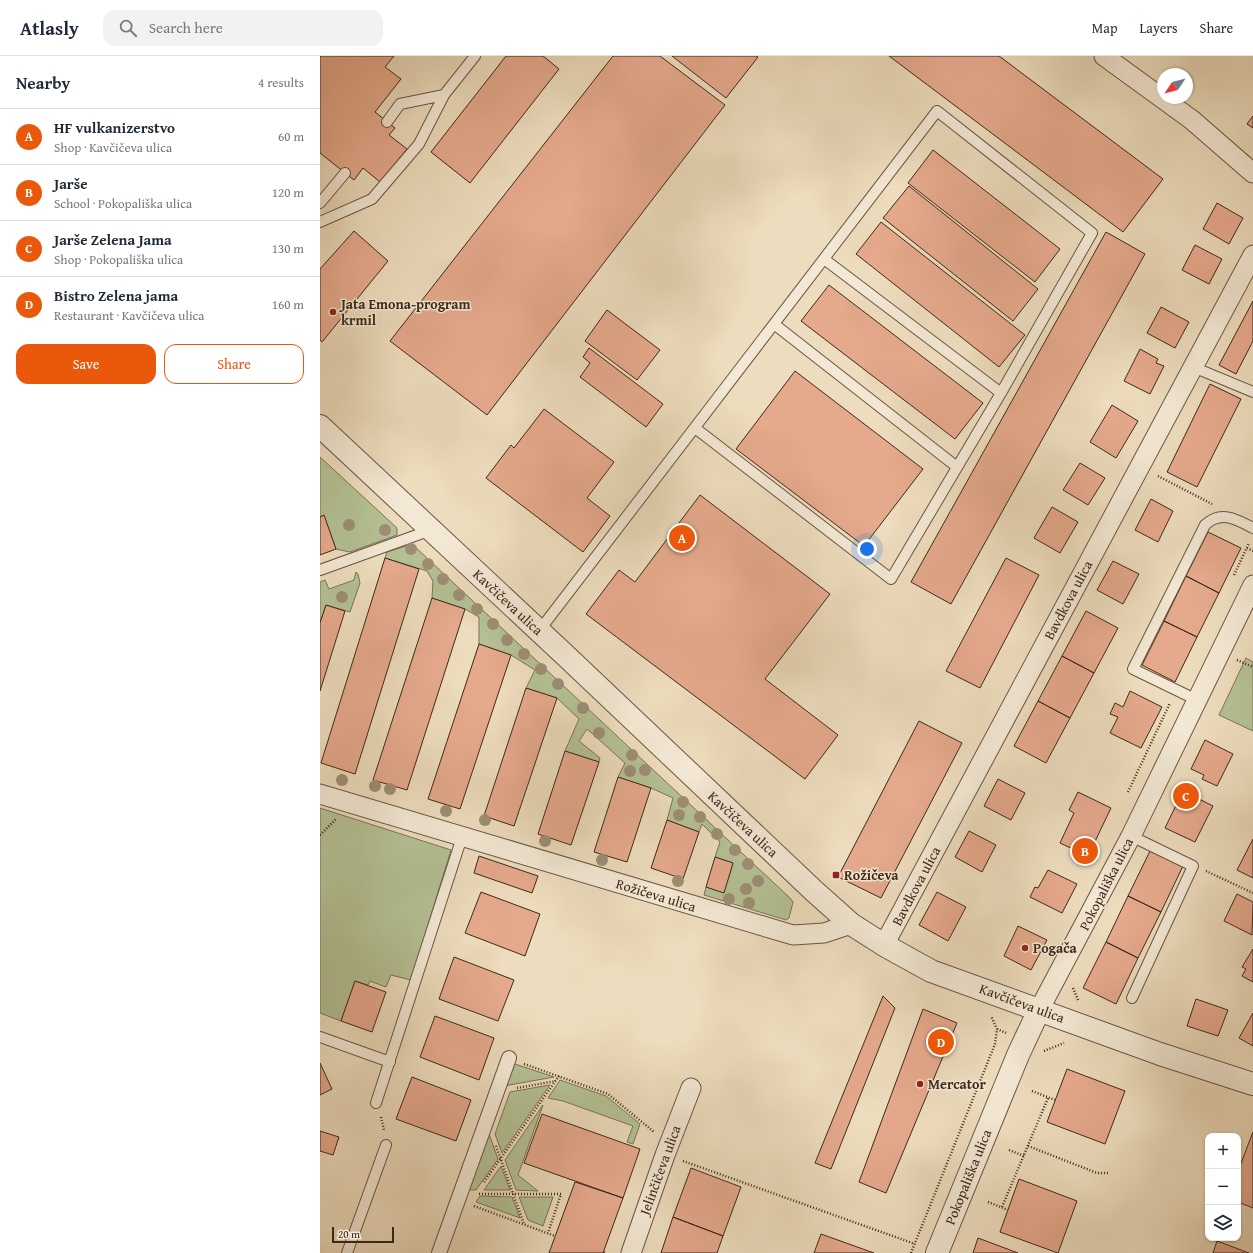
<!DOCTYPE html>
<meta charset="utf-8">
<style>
body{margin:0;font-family:"Gentium Book Plus",serif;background:#f2f2f3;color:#1f2937}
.controls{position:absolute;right:12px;bottom:12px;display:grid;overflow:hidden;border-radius:8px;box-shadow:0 1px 3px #0004}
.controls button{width:36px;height:36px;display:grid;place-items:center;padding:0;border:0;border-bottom:1px solid #e0e1e3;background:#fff;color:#1f2937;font:20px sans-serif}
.compass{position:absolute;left:837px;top:12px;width:36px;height:36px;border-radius:50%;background:#fff;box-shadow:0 1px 3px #0004;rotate:235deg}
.scale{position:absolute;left:12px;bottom:10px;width:62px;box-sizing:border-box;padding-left:4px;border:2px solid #3f281a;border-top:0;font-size:11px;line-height:14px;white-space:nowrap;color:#3f281a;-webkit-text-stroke:3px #f3e8d4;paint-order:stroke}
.you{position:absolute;left:547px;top:493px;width:14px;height:14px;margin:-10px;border:3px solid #fff;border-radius:50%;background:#1a73e8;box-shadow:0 0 0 6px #1a73e833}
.badge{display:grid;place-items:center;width:26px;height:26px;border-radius:50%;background:#ea580c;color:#fff;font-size:13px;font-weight:700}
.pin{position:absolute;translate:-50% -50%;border:2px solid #fff;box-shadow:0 1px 4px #0006}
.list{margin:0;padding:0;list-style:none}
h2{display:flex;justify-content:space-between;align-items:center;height:52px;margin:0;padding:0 16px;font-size:17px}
h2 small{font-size:13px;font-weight:400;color:#747a83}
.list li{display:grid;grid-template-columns:26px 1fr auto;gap:12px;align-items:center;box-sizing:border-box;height:56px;padding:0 16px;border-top:1px solid #e0e1e3}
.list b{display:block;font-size:15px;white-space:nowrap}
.list p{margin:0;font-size:13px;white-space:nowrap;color:#747a83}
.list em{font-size:13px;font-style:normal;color:#747a83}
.actions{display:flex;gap:8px;padding:12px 16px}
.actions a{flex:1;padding:9px 0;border:1px solid #ea580c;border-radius:12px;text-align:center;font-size:14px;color:#ea580c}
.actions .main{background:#ea580c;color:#fff}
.icon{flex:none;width:22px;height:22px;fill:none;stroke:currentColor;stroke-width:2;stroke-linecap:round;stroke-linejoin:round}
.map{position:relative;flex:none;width:933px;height:1197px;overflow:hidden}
header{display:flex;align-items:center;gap:24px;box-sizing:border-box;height:56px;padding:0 20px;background:#fff;border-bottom:1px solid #e0e1e3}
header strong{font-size:19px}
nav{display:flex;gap:22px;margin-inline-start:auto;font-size:14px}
.search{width:280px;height:36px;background:#f2f2f3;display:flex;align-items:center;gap:10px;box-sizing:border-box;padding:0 14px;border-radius:12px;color:#747a83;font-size:15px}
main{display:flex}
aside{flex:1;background:#fff}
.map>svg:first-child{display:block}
.green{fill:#b4c194;stroke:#7a7457}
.building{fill:#e5a98c;stroke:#3f281a}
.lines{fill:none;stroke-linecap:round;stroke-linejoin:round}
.service-casing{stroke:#6a5543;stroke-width:12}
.pedestrian-casing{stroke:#6a5543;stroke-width:16}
.minor-casing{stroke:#6a5543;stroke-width:21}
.tertiary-casing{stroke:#6a5543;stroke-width:24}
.path{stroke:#3f281a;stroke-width:2.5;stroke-dasharray:1 2;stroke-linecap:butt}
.service{stroke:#f3e8d4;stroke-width:10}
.pedestrian{stroke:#f3e8d4;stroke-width:14}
.minor{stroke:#f3e8d4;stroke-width:19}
.tertiary{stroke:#f3e8d4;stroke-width:22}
.tree{fill:#9d8e74}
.poi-dot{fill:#8f2418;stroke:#f3e8d4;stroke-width:1.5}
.labels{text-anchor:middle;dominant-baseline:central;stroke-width:3;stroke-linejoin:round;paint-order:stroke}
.poi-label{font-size:14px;font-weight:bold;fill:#3f281a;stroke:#f3e8d4;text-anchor:start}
.street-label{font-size:14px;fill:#3f281a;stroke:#f3e8d4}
</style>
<header>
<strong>Atlasly</strong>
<div class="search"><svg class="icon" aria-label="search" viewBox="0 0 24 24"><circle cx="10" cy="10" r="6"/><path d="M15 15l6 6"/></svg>Search here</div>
<nav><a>Map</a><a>Layers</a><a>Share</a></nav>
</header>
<main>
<aside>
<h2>Nearby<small>4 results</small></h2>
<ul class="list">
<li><span class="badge">A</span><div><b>HF vulkanizerstvo</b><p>Shop · Kavčičeva ulica</p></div><em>60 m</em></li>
<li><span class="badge">B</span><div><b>Jarše</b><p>School · Pokopališka ulica</p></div><em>120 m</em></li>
<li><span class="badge">C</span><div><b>Jarše Zelena Jama</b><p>Shop · Pokopališka ulica</p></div><em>130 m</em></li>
<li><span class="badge">D</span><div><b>Bistro Zelena jama</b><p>Restaurant · Kavčičeva ulica</p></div><em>160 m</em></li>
</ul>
<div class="actions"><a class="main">Save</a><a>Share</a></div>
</aside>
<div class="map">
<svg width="933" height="1197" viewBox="0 0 933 1197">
<rect width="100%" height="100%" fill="#eddcbd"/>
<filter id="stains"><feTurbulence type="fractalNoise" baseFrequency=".005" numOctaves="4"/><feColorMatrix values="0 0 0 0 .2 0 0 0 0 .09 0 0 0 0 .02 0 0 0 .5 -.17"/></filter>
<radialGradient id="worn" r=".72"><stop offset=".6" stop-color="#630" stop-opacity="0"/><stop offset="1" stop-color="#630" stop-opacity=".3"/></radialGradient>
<!-- green -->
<path class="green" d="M0 401 77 472V479L30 496 16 493 4 460 0 461Z
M92 488 470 842 473 846 469 862 466 864 384 839 386 831 404 836 413 807 395 801 400 786 382 768 379 776 347 764 353 742 331 732 298 721 305 707 267 673 259 685 280 702 279 706 245 695 259 663 237 642 206 632 215 614 191 599 159 588V561L145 553 112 542 113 525 107 515 65 502 67 496Z
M36 516 38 518 40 527 30 556 6 549 0 567V526L5 524 9 533 34 524Z
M926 602 933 606V675L899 659Z
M0 752 131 794 91 924 71 919 66 931 50 925 48 929 35 925 21 965 0 957Z
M192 1007 234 1021 184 1030Z
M240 1024 286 1040 320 1068 313 1088 307 1086 313 1070 243 1045 228 1042Z
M230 1029 182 1097 175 1078 190 1036Z
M223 1049 198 1119 218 1135 196 1134 185 1104Z
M168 1075 178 1103 156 1134H146Z
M181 1110 190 1134H164Z
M160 1140 192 1141 200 1162 156 1146Z
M199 1141H233L223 1170 208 1164Z"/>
<!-- building -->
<path class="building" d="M0 0H74L65 11 81 23 55 56 75 72 69 79 87 93 60 126 43 112 34 124 0 97Z
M186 0H223L239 13 150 127 111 96Z
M293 0H340L405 49 167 359 70 285Z
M352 0H436L438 1 406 42Z
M569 0H679L843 123 803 176Z
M933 60V72L927 68Z
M613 94 740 193 715 226 588 127Z
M589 130 718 233 693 265 563 162Z
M897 147 923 162 909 188 883 173Z
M561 166 705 279 679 311 536 198Z
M34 175 68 205 2 286 0 284V213Z
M786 176 825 198 631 548 591 526Z
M875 189 902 203 889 228 862 214Z
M509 229 663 347 635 383 481 265Z
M933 245V285L916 318 899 309Z
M841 251 869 266 855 292 827 277Z
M287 254 340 294 317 324 265 285Z
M269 292 343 348 326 371 260 321 270 307 263 301Z
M820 293 838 303 836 307 844 310 830 338 804 325Z
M475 315 603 413 544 490 416 393Z
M890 328 921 343 877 431 847 416Z
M792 349 818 365 796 402 770 386Z
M224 353 294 406 267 442 290 460 263 496 166 422 191 389 194 392Z
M760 407 785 422 768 449 743 434Z
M380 439 510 538 445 623 518 679 485 723 266 558 299 514 315 526Z
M831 443 853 455 838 486 815 474Z
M732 451 758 466 740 497 714 482Z
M4 459 16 493 0 499V461Z
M888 476 921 492 899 537 866 520Z
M65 502 99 513 35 718 1 707Z
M686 502 719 519 660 632 626 615Z
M793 505 819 518 803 548 777 534Z
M866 520 899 537 877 581 844 565Z
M112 542 145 553 87 734 53 724Z
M6 549 25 555 0 635V567Z
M766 555 798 572 774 617 742 600Z
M844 565 877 581 855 626 822 609Z
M159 588 191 599 140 753 108 743Z
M742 600 774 617 750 662 718 645Z
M206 632 237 642 194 770 164 760Z
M810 635 842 651 821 692 790 677 798 661 790 658 795 647 803 651Z
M718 645 750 662 726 707 694 690Z
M599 665 642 687 561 842 518 821Z
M885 684 913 698 897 730 882 723 884 719 871 713Z
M245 695 279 706 251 789 218 778Z
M298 721 331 732 307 806 274 796Z
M678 723 705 737 691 764 664 750Z
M863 735 893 750 875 786 845 772Z
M758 736 791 752 768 800 740 787 754 757 749 754Z
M347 764 379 776 363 823 331 812Z
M649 775 676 789 662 816 635 801Z
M933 783V822L917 814Z
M830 795 863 810 841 856 808 840Z
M159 800 218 820 212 837 154 817Z
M395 801 413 807 404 837 386 831Z
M728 814 757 828 742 857 710 841 715 831 718 832Z
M161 836 220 858 205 900 145 877Z
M617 836 646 851 628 885 599 869Z
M917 838 933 846 932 879 904 865Z
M808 840 841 856 818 902 786 886Z
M698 870 727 884 711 914 684 900Z
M786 886 818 902 796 948 763 932Z
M933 893V926L922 920 926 913 922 911Z
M134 901 194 924 178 965 119 943Z
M35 925 66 936 52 976 21 965Z
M563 940 575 952 511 1113 495 1107Z
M876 943 908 954 898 980 867 970Z
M603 953 637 967 566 1137 539 1126Z
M933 957V990L919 982Z
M115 960 174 982 159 1024 100 1001Z
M0 1007 12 1033 0 1039Z
M747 1013 805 1035 785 1088 727 1066Z
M92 1021 151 1044 136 1085 76 1063Z
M222 1058 320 1093 303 1142 204 1107Z
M0 1075 19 1081 13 1099 0 1095Z
M933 1076V1152L918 1146V1115Z
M371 1112 421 1131 403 1180 353 1161Z
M699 1123 757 1145 738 1197 680 1176Z
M255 1126 303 1142 283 1197H229Z
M353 1161 403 1180 397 1197H341Z
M501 1178 554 1197H494Z
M658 1182 698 1197H653Z
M897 1185 929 1197H893Z"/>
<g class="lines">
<!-- service casing -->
<g class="service-casing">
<path id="service" d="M67 66 80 48 124 39
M0 147 25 117
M0 166 52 143 99 88 124 39 155 0
M454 268 637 411
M873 311 933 336
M375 372 571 523 681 337
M0 514 111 474
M219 575 617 55 772 177 681 337 504 203
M877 644 813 613 885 469C901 454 916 463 933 472
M811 780 873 810 812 942
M0 981 70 1006
M56 1047 142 781
M27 1197 66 1089"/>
</g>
<!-- pedestrian casing -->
<g class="pedestrian-casing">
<path id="pedestrian" d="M119 1197 189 1002"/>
</g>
<!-- minor casing -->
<g class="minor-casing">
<path id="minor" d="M784 0 872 64 933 117
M0 738 473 879 504 877 531 868
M564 889 933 199
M719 954 811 780 933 529
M311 1197 345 1099 371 1032"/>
</g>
<!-- tertiary casing -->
<g class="tertiary-casing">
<path id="tertiary" d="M0 370 245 599 494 835 531 868 564 889 611 915 840 998 933 1028
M617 1197 698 999 719 954"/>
</g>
<!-- path -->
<path class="path" d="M838 420 892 448
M927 492 933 495
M914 519 929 487
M917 604 933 611
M808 736 850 647
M0 779 16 763
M886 815 933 837
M753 932 758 944
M677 973 686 977
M724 995 744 987
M204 1008 288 1038 334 1076
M197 1032 236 1025
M712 1035 735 1044
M61 1061 64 1074
M176 1090 204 1168
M708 1090 777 1117H789
M689 1094 704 1100
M363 1105 595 1188
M164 1126 239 1020
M159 1138H241L228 1177
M668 1146 688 1154
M154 1150 235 1180
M682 1151 728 1042
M284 1196 286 1197
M591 1197 675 988 677 973 671 960"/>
<!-- service -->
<use href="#service" class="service"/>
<!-- pedestrian -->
<use href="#pedestrian" class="pedestrian"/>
<!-- minor -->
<use href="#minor" class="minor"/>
<!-- tertiary -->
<use href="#tertiary" class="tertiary"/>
</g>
<!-- trees -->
<g class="tree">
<circle cx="29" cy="469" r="6"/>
<circle cx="65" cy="474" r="6"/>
<circle cx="91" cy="493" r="6"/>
<circle cx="108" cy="508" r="6"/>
<circle cx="123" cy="523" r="6"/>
<circle cx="139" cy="539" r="6"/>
<circle cx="22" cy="541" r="6"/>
<circle cx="157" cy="553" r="6"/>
<circle cx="173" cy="568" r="6"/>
<circle cx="187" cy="584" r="6"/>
<circle cx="204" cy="598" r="6"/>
<circle cx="221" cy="613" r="6"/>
<circle cx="238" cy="628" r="6"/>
<circle cx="263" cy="652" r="6"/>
<circle cx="279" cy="677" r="6"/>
<circle cx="312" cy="699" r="6"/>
<circle cx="325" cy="714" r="6"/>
<circle cx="310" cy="715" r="6"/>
<circle cx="22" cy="724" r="6"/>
<circle cx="55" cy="730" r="6"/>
<circle cx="70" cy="733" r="6"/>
<circle cx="363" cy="746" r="6"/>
<circle cx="126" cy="755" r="6"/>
<circle cx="359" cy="759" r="6"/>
<circle cx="380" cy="761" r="6"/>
<circle cx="165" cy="764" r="6"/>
<circle cx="397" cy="778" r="6"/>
<circle cx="225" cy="785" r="6"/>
<circle cx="415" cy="794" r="6"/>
<circle cx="282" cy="804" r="6"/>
<circle cx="428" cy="808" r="6"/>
<circle cx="358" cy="825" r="6"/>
<circle cx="438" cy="825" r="6"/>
<circle cx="426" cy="833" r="6"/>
<circle cx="409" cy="843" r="6"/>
<circle cx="429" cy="847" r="6"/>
</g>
<!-- markers -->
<g class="poi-dot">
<circle cx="13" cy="256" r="4"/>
<rect x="512" y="815" width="8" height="8" rx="2"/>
<circle cx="705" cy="892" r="4"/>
<circle cx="600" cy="1028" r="4"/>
</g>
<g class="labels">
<!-- poi labels -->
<g class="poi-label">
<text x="21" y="248">Jata Emona-program<tspan x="21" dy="16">krmil</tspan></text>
<text x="524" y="819">Rožičeva</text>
<text x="713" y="892">Pogača</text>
<text x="608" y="1028">Mercator</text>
</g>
<!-- street labels -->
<g class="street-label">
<text transform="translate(748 544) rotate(-62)">Bavdkova ulica</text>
<text transform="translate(188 546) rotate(43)">Kavčičeva ulica</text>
<text transform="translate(423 768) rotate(43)">Kavčičeva ulica</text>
<text transform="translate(786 828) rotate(-63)">Pokopališka ulica</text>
<text transform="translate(596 830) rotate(-62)">Bavdkova ulica</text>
<text transform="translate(336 839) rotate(17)">Rožičeva ulica</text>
<text transform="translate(702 947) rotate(20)">Kavčičeva ulica</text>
<text transform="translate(340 1114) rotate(-70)">Jelinčičeva ulica</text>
<text transform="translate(648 1121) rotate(-68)">Pokopališka ulica</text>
</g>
</g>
<rect width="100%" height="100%" filter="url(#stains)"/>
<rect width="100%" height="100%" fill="url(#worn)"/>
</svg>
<div class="controls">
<button>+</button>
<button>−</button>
<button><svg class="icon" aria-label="layers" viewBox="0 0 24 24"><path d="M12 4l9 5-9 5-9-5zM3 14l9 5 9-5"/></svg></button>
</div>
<svg class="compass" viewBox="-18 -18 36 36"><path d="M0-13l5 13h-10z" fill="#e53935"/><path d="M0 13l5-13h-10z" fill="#747a83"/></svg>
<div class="scale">20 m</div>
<div class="you"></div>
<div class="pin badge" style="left:362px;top:482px">A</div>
<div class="pin badge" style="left:765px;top:795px">B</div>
<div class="pin badge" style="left:866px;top:740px">C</div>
<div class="pin badge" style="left:621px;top:986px">D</div>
</div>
</main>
